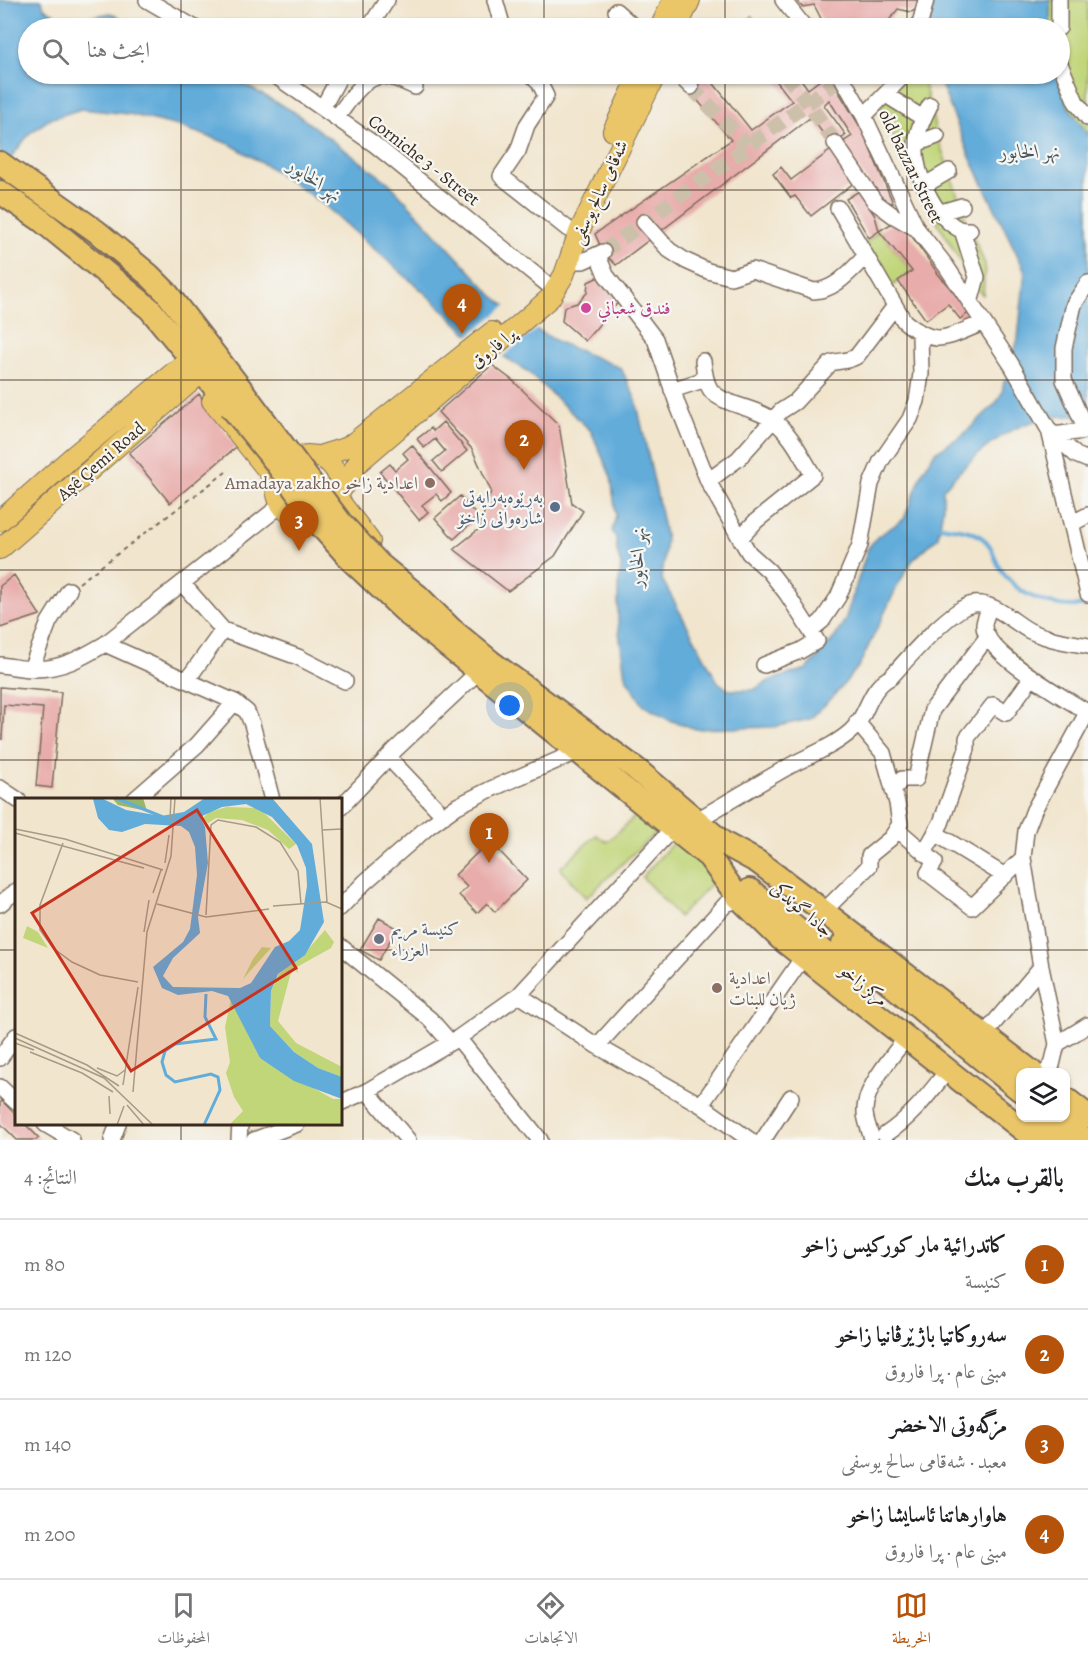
<!DOCTYPE html>
<html lang="ar">
<meta charset="utf-8">
<style>
body{margin:0;font-family:Alegreya,Amiri,serif;background:#f6f6f6;color:#202124;direction:rtl}
.controls{position:absolute;right:18px;bottom:18px;display:grid;overflow:hidden;border-radius:12px;box-shadow:0 2px 4px #0004}
.controls button{width:54px;height:54px;display:grid;place-items:center;padding:0;border:0;border-bottom:2px solid #e0e0e0;background:#fff;color:#202124;font:30px sans-serif}
.you{position:absolute;left:510px;top:706px;width:21px;height:21px;margin:-15px;border:4px solid #fff;border-radius:50%;background:#1a73e8;box-shadow:0 0 0 9px #1a73e833}
.badge{display:grid;place-items:center;width:39px;height:39px;border-radius:50%;background:#b45309;color:#fff;font-size:20px;font-weight:700}
.pin{position:absolute;translate:-50% -50px;filter:drop-shadow(0 2px 3px #0008)}
.pin::after{content:'';position:absolute;top:32px;width:21px;height:18px;background:inherit;clip-path:polygon(0 0,100% 0,50% 100%)}
.list{margin:0;padding:0;list-style:none}
h2{display:flex;justify-content:space-between;align-items:center;height:78px;margin:0;padding:0 24px;font-size:26px}
h2 small{font-size:20px;font-weight:400;color:#757577}
.list li{display:grid;grid-template-columns:39px 1fr auto;gap:18px;align-items:center;box-sizing:border-box;height:90px;padding:0 24px;border-top:2px solid #e0e0e0}
.list b{display:block;font-size:22px;white-space:nowrap}
.list p{margin:0;font-size:20px;white-space:nowrap;color:#757577}
.list em{font-size:20px;font-style:normal;color:#757577}
.icon{flex:none;width:33px;height:33px;fill:none;stroke:currentColor;stroke-width:2;stroke-linecap:round;stroke-linejoin:round}
.map{position:relative;flex:none;width:1088px;height:1140px;overflow:hidden;direction:ltr}
.search{position:absolute;background:#fff;box-shadow:0 2px 4px #0004;left:18px;right:18px;top:18px;height:66px;display:flex;align-items:center;gap:15px;box-sizing:border-box;padding:0 21px;border-radius:33px;color:#757577;font-size:22px}
.sheet{height:438px;background:#fff}
nav{display:flex;justify-content:space-around;align-items:center;box-sizing:border-box;height:84px;border-top:2px solid #e0e0e0;background:#fff;font-size:16px;color:#757577}
nav a{display:grid;justify-items:center;gap:3px}
nav .on{color:#b45309}
.map>svg:first-child{display:block}
.green{fill:#c1d579;stroke:#7e804c;stroke-width:1.5}
.water{fill:#62acda;stroke:#4e6b7c;stroke-width:1.5}
.pier{fill:#f1e5cd}
.lines{fill:none;stroke-linecap:round;stroke-linejoin:round}
.stream{stroke:#62acda;stroke-width:4}
.building{fill:#e8acaa}
.minor-tunnel{stroke:#cdc0aa;stroke-width:15;stroke-dasharray:15 8;stroke-linecap:butt}
.minor-casing{stroke:#7b6b5b;stroke-width:18}
.major-casing{stroke:#7b6b5b;stroke-width:22}
.highway-casing{stroke:#7b6b5b;stroke-width:26}
.path{stroke:#7b6b5b;stroke-width:2;stroke-dasharray:4.5 4.5;stroke-linecap:butt}
.minor{stroke:#fff;stroke-width:15}
.major{stroke:#ebc669;stroke-width:20}
.highway{stroke:#ebc669;stroke-width:22}
.highway-bridge-casing{stroke:#7b6b5b;stroke-width:26;stroke-linecap:butt}
.highway-bridge{stroke:#ebc669;stroke-width:22}
.grid{fill:none;stroke:#3b2a1e;stroke-width:1.5;stroke-opacity:0.55}
.hotel-dot{fill:#d1479c;stroke:#f6f6f2;stroke-width:2}
.education-dot{fill:#8d6e63;stroke:#f6f6f2;stroke-width:2}
.service-dot{fill:#5c6f8a;stroke:#f6f6f2;stroke-width:2}
.worship-dot{fill:#6b7280;stroke:#f6f6f2;stroke-width:2}
.labels{text-anchor:middle;dominant-baseline:central;stroke-width:4.5;stroke-linejoin:round;paint-order:stroke}
.street-label{font-size:18px;fill:#3b2a1e;stroke:#f6f6f2}
.hotel-label{font-size:18px;fill:#b23c85;stroke:#f6f6f2;text-anchor:start}
.education-label{font-size:18px;fill:#785e54;stroke:#f6f6f2;text-anchor:end}
.service-label{font-size:18px;fill:#4e5e75;stroke:#f6f6f2;text-anchor:end}
.worship-label{font-size:18px;fill:#5b616d;stroke:#f6f6f2;text-anchor:start}
.water-label{font-size:20px;font-style:italic;fill:#495860;stroke:#f6f6f2}
.inset-river{fill:none;stroke:#62acda;stroke-width:3}
.inset-road{fill:none;stroke:#a89a87;stroke-width:1.5}
.view{fill:#c8321e;fill-opacity:0.15;stroke:#c8321e;stroke-width:3}
.inset-edge{fill:none;stroke:#3b2a1e;stroke-width:3}
</style>
<div class="map">
<svg width="1088" height="1140" viewBox="0 0 1088 1140">
<rect width="100%" height="100%" fill="#f6f6f2"/>
<filter id="ink" filterUnits="userSpaceOnUse"><feTurbulence type="fractalNoise" baseFrequency=".0167" numOctaves="2"/><feDisplacementMap in="SourceGraphic" scale="12" xChannelSelector="R" yChannelSelector="G"/><feConvolveMatrix kernelMatrix="1 2 1 2 8 2 1 2 1" color-interpolation-filters="sRGB"/></filter>
<filter id="wash" filterUnits="userSpaceOnUse"><feTurbulence type="fractalNoise" baseFrequency=".008" numOctaves="4" result="noise"/><feDisplacementMap in="SourceGraphic" scale="24" xChannelSelector="R" yChannelSelector="G"/><feGaussianBlur stdDeviation="1.35" result="paint"/><feColorMatrix in="noise" values="0 0 0 0 0 0 0 0 0 0 0 0 0 0 0 0 0 1.4 0 .05"/><feComposite in="paint" operator="in"/></filter>
<g filter="url(#wash)">
<rect width="100%" height="100%" fill="#f1e5cd"/>
<!-- green -->
<path class="green" d="M1050 0H1088V135L1068 106 1056 74H1060V28H1050Z
M905 74H920L926 91 937 136 968 225 985 264 983 295 970 284 962 264 920 192 915 186 879 103Z
M878 232 881 233 912 271 888 289 863 246Z
M640 812 657 831 586 898 560 868 596 835 607 842Z
M680 835 719 876 679 917 642 877Z"/>
<!-- water -->
<path class="water" d="M0 0H42L44 8 67 22 110 13 140 28H28V74H225L294 112 389 183 493 296 535 329 558 342 621 368 636 400 660 509 666 540 662 579 718 682 729 690H753L771 680 807 669 835 637 845 620 868 548 877 537 904 519 923 471 935 452 963 435 996 403 1002 393 1004 381 1009 378 1007 368 1011 363 1018 339 1025 271 970 157 937 74H1056L1068 106 1088 135V417C1023 409 985 444 943 489V508L938 537 912 561 897 587 859 666 833 697 810 719 774 727 696 729 669 720 643 705 625 676 618 624V588L621 566 617 551 616 538 612 531 616 515 611 477 591 431 527 371 468 334 436 303 322 203 269 167 230 144 178 126 129 114 81 109 50 119 30 133 0 172Z
M929 0H1050V28H924Z"/>
<!-- pier -->
<path class="pier" d="M508 304 538 328 501 358 467 337Z"/>
<g class="lines">
<!-- stream -->
<path class="stream" d="M937 525C952 529 969 528 981 537 993 545 993 556 1000 568 1017 597 1055 610 1088 605"/>
</g>
<g id="blocks">
<!-- building -->
<path class="building" d="M796 0H923L922 7 911 12 898 9 883 28H826L814 5 802 7Z
M610 19 621 28H602Z
M706 74 751 130 792 101 771 74H797L808 89 828 74 862 130 893 203 882 201 840 144 852 136 829 100 824 105 846 135 832 146 811 117 616 265 603 252 595 234 731 140 688 89Z
M831 150 855 182 811 216 795 196 791 198 773 174 781 167 791 180Z
M859 191 875 216 878 227 879 231 869 238 846 199Z
M894 222 904 225 939 275 970 312 960 319 948 304 926 320 898 281 912 271 879 231Z
M603 275 621 299 585 341 562 321 564 307 577 303 587 293 588 282Z
M492 365 512 380 559 425 572 503 583 511 555 556 508 591 454 549 479 529 491 491 472 449 438 412Z
M199 394 236 447 170 503 129 453Z
M443 422 467 451 442 472 433 461 445 451 435 439 424 448 417 439 431 428 433 431Z
M412 445 451 493 442 501 436 494 422 505 428 512 419 520 380 472 390 464 395 470 408 459 403 453Z
M460 496 478 517 454 539 435 518Z
M14 575 40 615 0 628V586Z
M0 687 61 692 52 788 36 786 43 708 4 705 2 739H0Z
M485 836 527 880 495 912 487 903 477 913 459 895 467 887 455 875 480 850 475 845Z
M379 918 397 928 379 960 360 950Z
M2 1101 16 1115V1124H25L39 1138 36 1140H17L0 1123V1103Z"/>
</g>
</g>
<g filter="url(#ink)">
<use href="#blocks" fill-opacity="0" stroke="#7b6b5b" stroke-width="1.5"/>
<g class="lines">
<!-- minor-tunnel -->
<path class="minor-tunnel" d="M744 21 750 28
M785 74 808 103 835 143
M691 87 747 145
M603 252 843 77"/>
<!-- minor casing -->
<g class="minor-casing">
<path id="minor" d="M147 0 195 28
M495 0 503 28
M783 0 805 28
M616 11 635 28
M369 28 387 0
M919 28 926 0
M1059 28V0
M1060 64 1076 102 1088 118
M273 74 374 144 547 284
M531 74 539 82 546 96 527 125 518 151 501 176 568 229
M678 74 691 87
M840 74 864 116 917 229 946 266 1011 364 1049 430 1088 594
M886 95 923 118
M930 105C924 117 916 132 916 145 914 172 933 214 957 228 960 230 966 230 970 230
M323 107 341 74
M864 116 905 74
M337 117C348 103 363 76 383 76 394 76 406 83 415 87
M835 143 875 202 894 216 917 229
M916 144 937 136
M925 185 949 171
M838 208 904 321C938 349 946 337 983 323
M941 212 962 206
M644 222 669 250 686 261 708 271 731 277 752 270 814 291C836 290 850 271 865 257
M962 230 977 277 970 303
M598 256 606 275 655 339 678 406 708 481 740 538 749 553 769 571 787 594 817 641 800 651 764 665
M568 261H583L603 252
M703 361C704 370 705 381 710 389 720 405 758 407 775 422 792 435 802 457 813 475L756 521 740 538
M672 390 706 379
M1049 430 1076 455 1088 460
M1053 435 1084 431 1083 423 1064 380V348L1074 304 1088 283
M708 481 738 459 781 411 795 402 831 363C841 360 848 362 857 356L895 306
M1071 524 1088 515
M182 583 223 630 298 657 345 681
M990 607C988 612 984 620 984 625 983 653 1065 698 1087 712
M811 630 822 621 838 597 860 545 871 484 881 461 910 419 917 401 921 374 920 335
M105 644 235 702 247 712 252 724 272 800
M0 665C11 666 22 669 34 669 62 669 81 658 105 644L281 505
M31 669 49 622 69 590
M187 680 223 630
M388 757 444 816
M0 788 18 800
M893 790 902 779H916L932 710 988 636
M134 800 197 745 235 702
M340 808 395 750 478 672
M697 820C727 803 756 785 786 768 807 756 832 748 851 731 869 715 867 689 891 677 907 659 951 608 973 604 994 601 1014 623 1030 631 1049 640 1068 642 1088 646
M897 829 935 862 928 873 972 907 1023 858
M935 833 1005 876
M924 853 941 823 967 749V738L993 705 1006 713 1032 677
M0 904 16 891
M340 908 365 882 428 827 457 806 491 789 579 751
M824 911 869 866V856L891 838 900 824 897 803 883 753 857 722
M340 946 430 1019 450 1042
M519 995 597 1046 701 1105 750 1140
M983 1036 1041 967
M458 1038 540 1140
M1057 1044 1088 1025
M597 1046 726 904 740 899
M0 1058 16 1036
M1046 1072 1052 1065 1057 1044 1041 967 1023 858 1026 831 1034 810 1088 711
M0 1087 16 1102
M367 1091 408 1140
M340 1103 367 1091 458 1038 519 995 674 827
M701 1105 803 957
M45 1124 72 1140
M885 1135C911 1118 929 1094 948 1070
M871 1136C869 1128 865 1120 865 1112 864 1088 893 1055 907 1037
M112 1140 118 1124
M239 1140 240 1124
M254 1140 297 1124
M763 1140 791 1097"/>
</g>
<!-- major casing -->
<g class="major-casing">
<path id="major" d="M660 28 673 0
M677 28 690 0
M613 131 640 74
M212 401 276 481
M276 487a32 32 0 1 1 64 0a32 32 0 1 1-64 0Z
M319 456 348 447 492 332
M340 492 357 464 550 298 564 275 579 232 656 74
M338 499 370 541
M0 521 71 458 191 358
M0 549 202 372"/>
</g>
<!-- highway casing -->
<g class="highway-casing">
<path id="highway" d="M0 163 96 231 149 275 166 292 244 393
M0 192 41 220 150 309 231 407
M418 596 450 628 491 662 636 769 723 843 758 862 810 901 1032 1072
M409 615 709 857 738 897 780 938 1036 1140
M750 890 863 984
M843 944 935 1021 1020 1090
M1066 1099 1088 1116
M1029 1118 1059 1140
M1057 1118 1086 1140"/>
</g>
<!-- path -->
<path class="path" d="M79 583 226 472"/>
<!-- minor -->
<use href="#minor" class="minor"/>
<!-- major -->
<use href="#major" class="major"/>
<!-- highway -->
<use href="#highway" class="highway"/>
<!-- highway-bridge casing -->
<g class="highway-bridge-casing">
<path id="highway-bridge" d="M244 393 341 523 379 564 418 596
M231 407 274 460 320 525 353 562 409 615"/>
</g>
<!-- highway-bridge -->
<use href="#highway-bridge" class="highway-bridge"/>
</g>
</g>
<!-- grid -->
<path class="grid" d="M181 0V28M363 0V28M544 0V28M725 0V28M907 0V28M181 74V800M363 74V1140M544 74V1140M725 74V1140M907 74V1140M0 190H1088M0 380H1088M0 570H1088M0 760H1088M0 950H16M340 950H1088M181 1124V1140"/>
<!-- markers -->
<circle class="hotel-dot" cx="586" cy="308" r="6"/>
<g class="education-dot">
<circle cx="430" cy="483" r="6"/>
<circle cx="717" cy="988" r="6"/>
</g>
<circle class="service-dot" cx="555" cy="507" r="6"/>
<circle class="worship-dot" cx="379" cy="939" r="6"/>
<g class="labels">
<!-- street labels -->
<g class="street-label">
<text transform="translate(424 160) rotate(38)">Corniche 3 - Street</text>
<text transform="translate(911 166) rotate(64)">old bazzar Street</text>
<text transform="translate(599 192) rotate(-65)">شەقامی سالح یوسفی</text>
<text transform="translate(493 348) rotate(-40)">پرا فاروق</text>
<text transform="translate(101 461) rotate(-41)">Aşê Çemi Road</text>
<text transform="translate(802 909) rotate(40)">جادا گوندکی</text>
<text transform="translate(864 985) rotate(39)">مركز زاخو</text>
</g>
<!-- hotel labels -->
<g class="hotel-label">
<text x="598" y="308">فندق شعباني</text>
</g>
<!-- education labels -->
<g class="education-label">
<text x="418" y="483">Amadaya zakho اعدادية زاخو</text>
<text x="729" y="978" text-anchor="start">اعدادية<tspan x="729" dy="21">ژیان للبنات</tspan></text>
</g>
<!-- service labels -->
<g class="service-label">
<text x="543" y="497">بەڕێوەبەرایەتی<tspan x="543" dy="21">شارەوانی زاخۆ</tspan></text>
</g>
<!-- worship labels -->
<g class="worship-label">
<text x="391" y="929">كنيسة مريم<tspan x="391" dy="21">العزراء</tspan></text>
</g>
<!-- water labels -->
<g class="water-label">
<text x="1030" y="151">نهر الخابور</text>
<text transform="translate(315 180) rotate(35)">نهر الخابور</text>
<text transform="translate(637 557) rotate(-87)">نهر الخابور</text>
</g>
</g>
<!-- overview -->
<g transform="translate(15 798)">
<rect width="327" height="327" fill="#f1e5cd"/>
<path d="M212 9 244 10 281 46 274 51 253 32 227 22 201 20 193 25 188 20 194 14ZM12 128 23 134 33 150 8 140ZM310 132 319 144 316 150 282 169 283 175 280 171 276 174 263 223 281 245 327 269V279L303 270 279 254 255 228 256 193 264 176 289 156ZM247 149 256 150 228 181 238 161ZM216 202 245 260 318 301H327V325L214 327 228 313 219 299 211 275 215 264 210 229Z" fill="#c1d579"/>
<path d="M128 0 132 13 103 7 97 0Z" fill="#98b669"/>
<path d="M86 0 111 12 146 18 169 14 190 0H257L297 46 309 124 290 157 263 176 256 193 255 228 279 254 303 270 327 279V301L279 283 245 260 213 198 197 193 163 197 147 190 138 169 168 144 175 131 182 77 180 49 174 34 166 28 130 26 107 34 94 32 83 20 78 1ZM231 6 257 19 282 47 291 70 292 88 285 132 274 143 260 149 236 185 225 190 158 189 148 178 158 160 185 135 183 119 193 65 190 29 185 19 207 9Z" fill="#62acda" fill-rule="evenodd"/>
<path class="inset-river" d="M101 0 148 19M189 327 205 292 203 279 196 276 160 284 151 277 147 264 150 253 160 246 201 241 190 219 191 196"/>
<path class="inset-road" d="M305 0 312 104M155 21 156 0M0 31 50 41 148 72M307 32 327 31M0 35 129 70M48 45 25 107V132L38 150 57 164 85 177 123 184M150 65 154 37M138 95 146 72M142 106 191 119 254 111M258 108 311 104 327 111M191 117 196 27 203 22 241 29 265 44 283 73 286 106M129 134 134 102M0 235 72 267 104 288M0 240 89 280 138 327M0 245 19 252M15 254 67 275 98 294M82 270 102 278 110 272M108 287 123 189M118 294 132 134 156 58 160 0M94 298 95 316M112 307 129 327M102 327 109 308"/>
<path class="view" d="M182 12 281 170 116 273 17 115Z"/>
<rect width="327" height="327" class="inset-edge"/>
</g>
</svg>
<div class="controls">
<button><svg class="icon" aria-label="layers" viewBox="0 0 24 24"><path d="M12 4l9 5-9 5-9-5zM3 14l9 5 9-5"/></svg></button>
</div>
<div class="you"></div>
<div class="pin badge" style="left:489px;top:863px">1</div>
<div class="pin badge" style="left:524px;top:470px">2</div>
<div class="pin badge" style="left:299px;top:551px">3</div>
<div class="pin badge" style="left:462px;top:334px">4</div>
<div class="search"><svg class="icon" aria-label="search" viewBox="0 0 24 24"><circle cx="10" cy="10" r="6"/><path d="M15 15l6 6"/></svg>ابحث هنا</div>
</div>
<section class="sheet">
<h2>بالقرب منك<small>النتائج: 4</small></h2>
<ul class="list">
<li><span class="badge">1</span><div><b>كاتدرائية مار كوركيس زاخو</b><p>كنيسة</p></div><em>80 m</em></li>
<li><span class="badge">2</span><div><b>سه‌روكاتيا باژێرڤانيا زاخو</b><p>مبنى عام · پرا فاروق</p></div><em>120 m</em></li>
<li><span class="badge">3</span><div><b>مزگەوتی الاخضر</b><p>معبد · شەقامی سالح یوسفی</p></div><em>140 m</em></li>
<li><span class="badge">4</span><div><b>هاوارهاتنا ئاسایشا زاخو</b><p>مبنى عام · پرا فاروق</p></div><em>200 m</em></li>
</ul>
</section>
<nav>
<a class="on"><svg class="icon" aria-label="map" viewBox="0 0 24 24"><path d="M3 6l6-2 6 2 6-2v14l-6 2-6-2-6 2zM9 4v14M15 6v14"/></svg>الخريطة</a>
<a><svg class="icon" aria-label="directions" viewBox="0 0 24 24"><path d="M12 3l9 9-9 9-9-9zM9 14v-3h6M13 9l2 2-2 2"/></svg>الاتجاهات</a>
<a><svg class="icon" aria-label="saved" viewBox="0 0 24 24"><path d="M7 4h10v16l-5-4-5 4z"/></svg>المحفوظات</a>
</nav>
